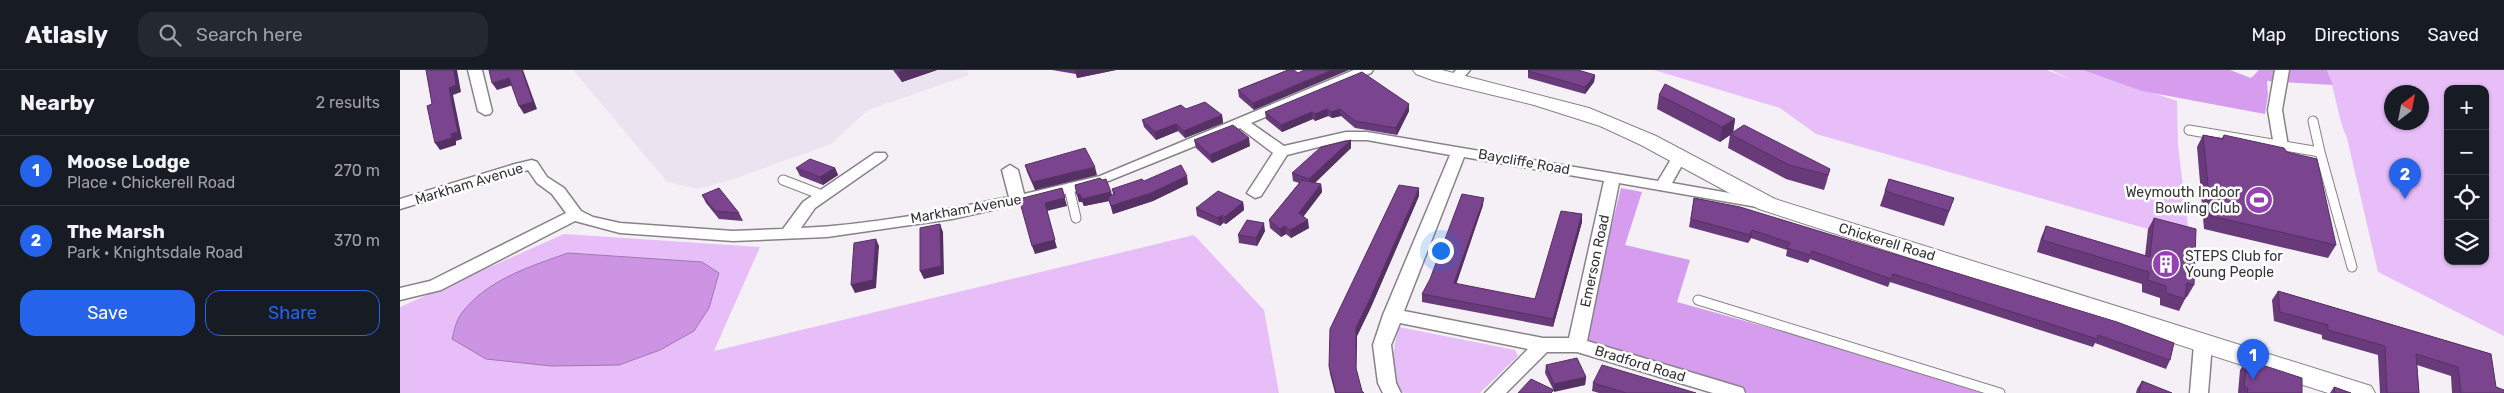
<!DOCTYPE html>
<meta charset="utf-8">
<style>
body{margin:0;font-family:Rubik,sans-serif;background:#242831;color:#f1f3f6}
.controls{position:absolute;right:15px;top:15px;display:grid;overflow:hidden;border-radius:10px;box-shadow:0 1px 4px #0004}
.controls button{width:45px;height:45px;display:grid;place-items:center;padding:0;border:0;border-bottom:1px solid #363941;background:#171b24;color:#f1f3f6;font:25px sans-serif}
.compass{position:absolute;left:1984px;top:15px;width:45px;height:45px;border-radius:50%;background:#171b24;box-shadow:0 1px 4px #0004;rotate:32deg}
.you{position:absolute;left:1040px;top:180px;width:18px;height:18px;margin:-12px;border:4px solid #fff;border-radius:50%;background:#1a73e8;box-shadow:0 0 0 8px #1a73e833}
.badge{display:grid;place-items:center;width:32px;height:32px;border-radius:50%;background:#2563eb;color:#fff;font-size:16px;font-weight:700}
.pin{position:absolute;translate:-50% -41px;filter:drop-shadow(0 1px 2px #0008)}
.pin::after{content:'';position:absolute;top:26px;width:18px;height:15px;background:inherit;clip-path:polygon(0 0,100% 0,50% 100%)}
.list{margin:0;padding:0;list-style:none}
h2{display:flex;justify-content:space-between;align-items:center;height:65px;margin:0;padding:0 20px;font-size:21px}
h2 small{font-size:16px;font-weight:400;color:#9ea1a6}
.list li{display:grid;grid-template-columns:32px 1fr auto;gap:15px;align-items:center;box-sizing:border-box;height:70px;padding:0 20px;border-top:1px solid #363941}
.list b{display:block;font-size:19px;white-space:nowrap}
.list p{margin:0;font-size:16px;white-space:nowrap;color:#9ea1a6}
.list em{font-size:16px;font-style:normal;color:#9ea1a6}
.actions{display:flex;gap:10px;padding:15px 20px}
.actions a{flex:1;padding:11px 0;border:1px solid #2563eb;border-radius:15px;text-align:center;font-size:18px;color:#2563eb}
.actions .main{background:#2563eb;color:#fff}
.icon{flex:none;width:28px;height:28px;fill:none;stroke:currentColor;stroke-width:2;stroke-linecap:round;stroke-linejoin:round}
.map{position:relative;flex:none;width:2104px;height:323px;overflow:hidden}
header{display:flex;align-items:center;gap:30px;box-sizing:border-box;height:70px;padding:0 25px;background:#171b24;border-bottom:1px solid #363941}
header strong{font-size:24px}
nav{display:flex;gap:28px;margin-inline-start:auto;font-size:18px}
.search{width:350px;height:45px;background:#242831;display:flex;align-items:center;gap:12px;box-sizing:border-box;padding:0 18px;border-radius:15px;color:#9ea1a6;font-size:19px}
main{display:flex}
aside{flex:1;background:#171b24}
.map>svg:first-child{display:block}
.built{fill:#ece3f0}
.green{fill:#e8bef9;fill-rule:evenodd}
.forest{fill:#d69ced}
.water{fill:#cd94e4;stroke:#9f77b0}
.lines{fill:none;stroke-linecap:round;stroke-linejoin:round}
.service-casing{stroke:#878388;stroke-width:11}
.minor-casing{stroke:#878388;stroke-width:3}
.secondary-casing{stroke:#878388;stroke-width:2}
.service{stroke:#fff;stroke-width:9}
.minor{fill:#fff;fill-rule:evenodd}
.secondary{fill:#fff;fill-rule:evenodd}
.wall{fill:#693a7a}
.shaded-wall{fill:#553063}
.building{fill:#7a448e;stroke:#553063}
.labels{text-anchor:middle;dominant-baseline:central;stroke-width:5;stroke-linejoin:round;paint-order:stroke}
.street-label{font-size:14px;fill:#353436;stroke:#fff}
.poi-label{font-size:14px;fill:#353436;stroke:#fff;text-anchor:end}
</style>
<header>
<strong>Atlasly</strong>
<div class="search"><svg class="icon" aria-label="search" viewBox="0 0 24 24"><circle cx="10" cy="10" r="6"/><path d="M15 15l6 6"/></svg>Search here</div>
<nav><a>Map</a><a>Directions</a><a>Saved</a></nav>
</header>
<main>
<aside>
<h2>Nearby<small>2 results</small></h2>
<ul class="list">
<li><span class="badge">1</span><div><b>Moose Lodge</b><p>Place · Chickerell Road</p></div><em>270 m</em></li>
<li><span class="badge">2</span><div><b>The Marsh</b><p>Park · Knightsdale Road</p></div><em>370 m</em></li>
</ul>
<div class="actions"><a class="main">Save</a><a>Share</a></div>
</aside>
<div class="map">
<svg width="2104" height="323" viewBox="0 0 2104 323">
<rect width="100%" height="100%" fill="#f4f0f6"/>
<!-- built -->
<path class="built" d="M173 0H566L569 5 468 40 431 74 331 110 298 119 267 112Z"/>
<!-- green -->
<path class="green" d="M1254 0H1647L1672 10 1651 0H1684L1777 31 1778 76 1790 171 1416 64 1380 38Z
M1927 0H2104V266L1978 202 1947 68C1937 46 1936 22 1927 0ZM2048 19H2085V191H2048ZM1992 22H2022V52H1992Z
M164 164 360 177 314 281 794 165 864 240 879 323H0V237Z
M999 257 1115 280 1118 286 1080 323H1004C988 309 993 275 999 257Z"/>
<!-- forest -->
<path class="forest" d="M1683 0H1830L1851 8 1859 0H1927L1933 15 1867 11 1868 25 1865 44 1742 21Z
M1221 118 1242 122 1225 175 1290 190 1277 232 1602 323H1348L1182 276Z"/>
<!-- water -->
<path class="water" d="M168 183 302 192 319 203 309 238 294 261 260 280 219 295 151 296 86 289 52 269C54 261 56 251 61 244 86 210 131 196 168 183Z"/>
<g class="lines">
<!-- service casing -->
<g class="service-casing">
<path id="service" d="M1913 51 1920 82
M1789 60 1920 82 1952 197
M383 110 422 125
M669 118 676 148
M1298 230 1600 323"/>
</g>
<!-- minor casing -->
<g class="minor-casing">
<path id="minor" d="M68 0H82L92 41 90 44 85 45 78 41Z
M954 0H973L971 3 851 53 884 76 946 62H967L1258 111 1270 91 1283 84 1291 89 1281 97 1272 113 1369 130 1371 133 1363 138 1219 113 1187 271 1343 318 1345 323H1313L1177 282H1147L1106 323H1085L1128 279 1000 253 991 275 996 313 1001 323H983L978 313 973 275 983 245 1050 85 967 70H946L887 85 861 126 855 128 847 123 873 83 840 58 691 118 552 149 427 167 333 171 220 163 175 151 41 220 0 230V218L30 211 166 143 152 124 137 113 128 100 0 139V129L115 94 132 90 137 92 147 107 164 118 181 141 193 147 220 153 333 161 383 159 403 132 475 83H485L487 86 485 89 415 138 401 158C470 155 541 141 609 127L602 100 610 95 618 100 624 124 700 106ZM1064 87 1204 111 1169 268H1143L1004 241Z
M1056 0H1070L1059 13H1049L1047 10Z
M1875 0H1889L1882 40 1888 76 1881 80 1874 76 1868 40Z
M1803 267 1809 269 1812 274 1808 323H1790L1794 274 1797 269Z"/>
</g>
<!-- secondary casing -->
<g class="secondary-casing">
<path id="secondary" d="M1013 0H1042L1189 38 1256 66 1375 129 1971 316 1975 323H1928L1359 139 1241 75 1200 56 1134 35 1035 11 1016 4Z"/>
</g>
<!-- service -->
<use href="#service" class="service"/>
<!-- minor -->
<use href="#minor" class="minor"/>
<!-- secondary -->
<use href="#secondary" class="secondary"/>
</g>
<!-- wall -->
<path class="wall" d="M493 0H537L502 12Z
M652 0H716L677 8 676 4Z
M888 0 854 40 839 27 838 20Z
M1128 1 1195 5 1194 12 1185 24 1128 8Z
M1259 25 1335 49 1333 63 1430 99 1424 120 1386 109 1328 78 1330 65 1320 72 1257 39Z
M1009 34V41L997 65 955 58 941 46 932 48 928 46 915 51 913 49 882 62 866 49 865 42Z
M786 39 822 45 823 53 785 68 778 61 756 70 744 57 742 50Z
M1803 65 1822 68 1824 65 1936 175 1928 188 1804 159 1797 77Z
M794 70 850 76 812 93 796 78Z
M951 70V78L915 113 921 114 922 122 903 147 909 158 891 168 886 164 881 167 870 158 869 150 899 113 893 111 892 103Z
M625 95 697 105 635 120 627 102Z
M396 98H435L438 105 423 115 400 106Z
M1489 109 1554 128 1544 156 1480 136Z
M702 110 711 122 712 125 713 124 712 119 744 111 788 114 753 131 713 144 709 131 684 136 682 132H679L675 115Z
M302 125 339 143 343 151 319 149 306 133Z
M1019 126 971 237 957 266 956 300 962 321 964 323H935L930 304 929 296Z
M1294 128 1340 137 1770 290 1766 299 1695 273 1693 277 1490 212 1488 217 1410 189 1408 193 1386 186 1387 180 1351 168 1348 173 1289 157Z
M843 132 844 140 826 154 823 153 820 156 797 146 796 138Z
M1083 135 1056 214 1135 229 1182 144V152L1153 257 1022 232V224Z
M1754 148 1794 215 1787 227H1786L1779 241 1760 235V228L1742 222V214L1637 182 1641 168 1646 156 1745 186 1748 159Z
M865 161 857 176 839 173 838 165Z
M1878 221 2091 284 2096 317 2104 323H2052L2051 306 2017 295 2019 323H1980L1978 285 1922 269V265L1874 251 1872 230Z
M1847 290 1902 323H1838L1840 300Z
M1146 295 1186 307 1185 315 1154 321 1145 303Z
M1742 311 1772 323H1736L1737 319Z
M1193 313 1296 323H1199L1192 321Z
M1934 317 1951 323H1930Z"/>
<!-- shaded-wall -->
<path class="shaded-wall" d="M54 0H57L61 22 53 25 62 69 56 71V75L40 80 35 73 51 64 49 18Z
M122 0H123L137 39 124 44 119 36Z
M504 0H537L502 12 498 2Z
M675 0H716L677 8Z
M932 0H949L854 40 853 33Z
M1195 5 1194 12 1185 24V17Z
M109 8 113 15 97 20 92 13Z
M1009 34V41L997 65 996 58Z
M927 39 928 46 915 51V44Z
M940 39 941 46 932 48 931 42Z
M912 42 913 49 882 62 881 55Z
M822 45 823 53 785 68 784 61Z
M1335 49 1333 63 1320 72 1322 57Z
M776 54 778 61 756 70 755 62Z
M849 68 850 76 812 93 810 85Z
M951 70V78L910 117 909 109Z
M695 97 697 105 635 120 633 112Z
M435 98 438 105 423 115 420 107Z
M1430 99 1426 114 1424 120 1428 105Z
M787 106 788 114 753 131 713 144 711 136Z
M921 114 922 122 900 151 899 143Z
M662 118 667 136 647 141 657 178 635 184 632 176 645 133Z
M1019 118V126L971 237 957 266 956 306V258Z
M711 122 713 130 708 127 709 131 684 136 682 129Z
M680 124 682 132H679L677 125Z
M1084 128 1083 135 1054 221V213Z
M843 132 844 140 826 154 825 147Z
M1182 144V152L1153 257V249Z
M822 145 823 153 820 156 818 148Z
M908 150 909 158 891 168 890 160Z
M864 153 865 161 857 176 856 168Z
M540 154 543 162 544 204 524 209 520 201Z
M885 156 886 164 881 167 880 159Z
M1352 160 1351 168 1348 173 1350 165Z
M476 169 479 176 476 218 455 223 451 215Z
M1186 307 1185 315 1154 322V314Z"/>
<!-- building -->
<path class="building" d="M26 0H54L56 15 49 18 58 62 51 64 52 68 35 73 27 36 32 34Z
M89 0H122L133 32 119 36 109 8 92 13Z
M888 0H894L898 3 904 0H932L853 33 838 20Z
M1129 0H1178L1195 5 1185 17 1128 1Z
M962 2 1009 34 996 58 955 51 940 39 931 42 927 39 915 44 912 42 881 55 865 42Z
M1265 14 1335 49 1322 57 1259 25Z
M805 32 822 45 784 61 776 54 755 62 742 50 781 35 786 39Z
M833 55 849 68 810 85 794 70Z
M1344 55 1430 99 1428 105 1389 95 1330 64Z
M1803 65 1823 69 1824 65 1884 78 1887 82 1917 89 1936 175 1811 146Z
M951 70 909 109 892 103 921 77Z
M685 78 695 97 633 112 625 95Z
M410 89 435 98 420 107 396 98Z
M781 95 787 106 751 123 711 136 708 127 715 124 712 119 742 109 744 111Z
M700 108 702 110 706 109 711 122 682 129 680 124 677 125 675 115Z
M1489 109 1554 128 1549 141 1485 121Z
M902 110 921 114 899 143 908 150 890 160 885 156 880 159 869 150Z
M999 115 1019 118 970 229 956 258V298L962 321 964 323H936L929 296 930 259Z
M319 118 339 143 315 141 302 125Z
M662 118 665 128 645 133 655 170 632 176 619 129Z
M818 121 843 132 825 147 822 145 818 148 796 138Z
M1062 124 1084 128 1054 213 1135 229 1161 141 1182 144 1153 249 1022 224 1030 209Z
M1294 128 1340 137 1717 252 1774 273 1770 290 1698 265 1697 269 1493 204 1491 209 1412 181 1410 185 1387 178 1390 173 1352 160 1350 165 1291 149Z
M1754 148 1796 159 1794 215 1787 213 1785 229 1766 223V216L1748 210 1749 202 1642 170 1646 156 1750 187Z
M847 150 864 153 856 168 838 165Z
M540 154 541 196 520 201V158Z
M476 169 473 210 451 215 454 173Z
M1878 221 2091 284 2096 317 2104 320V323H2061L2058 297 2016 284 2019 323H1987L1985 276 1928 260V255L1880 242Z
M1177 288 1186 307 1154 314 1146 295Z
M1847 290 1902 308V323H1847L1848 318 1844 317Z
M1202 295 1296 323H1226L1193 313Z
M1131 309 1154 320 1151 323H1118Z
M1742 311 1772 323H1739Z
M1934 317 1951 323H1935Z"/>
<!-- icons -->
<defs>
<g id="stadium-disc" transform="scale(1.4375)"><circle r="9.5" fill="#9442b1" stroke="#fff"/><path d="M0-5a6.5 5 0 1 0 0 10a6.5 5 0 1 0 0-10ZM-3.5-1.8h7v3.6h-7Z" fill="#fff"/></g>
<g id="building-disc" transform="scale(1.4375)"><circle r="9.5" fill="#9442b1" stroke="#fff"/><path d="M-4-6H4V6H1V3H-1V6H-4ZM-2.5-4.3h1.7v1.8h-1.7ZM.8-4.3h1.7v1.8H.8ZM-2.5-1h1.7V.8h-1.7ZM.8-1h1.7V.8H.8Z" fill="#fff"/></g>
</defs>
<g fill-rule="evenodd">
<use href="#stadium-disc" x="1859" y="130"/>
<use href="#building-disc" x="1766" y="194"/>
</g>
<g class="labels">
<!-- street labels -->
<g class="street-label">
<text transform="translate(1124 92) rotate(10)">Baycliffe Road</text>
<text transform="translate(69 114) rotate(-17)">Markham Avenue</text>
<text transform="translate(566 139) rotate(-10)">Markham Avenue</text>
<text transform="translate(1487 172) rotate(17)">Chickerell Road</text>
<text transform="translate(1195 191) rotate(-78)">Emerson Road</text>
<text transform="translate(1240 294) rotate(17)">Bradford Road</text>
</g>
<!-- poi labels -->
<g class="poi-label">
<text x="1840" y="122">Weymouth Indoor<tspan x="1840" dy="16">Bowling Club</tspan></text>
<text x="1785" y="186" text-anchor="start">STEPS Club for<tspan x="1785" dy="16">Young People</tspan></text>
</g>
</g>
</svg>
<div class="controls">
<button>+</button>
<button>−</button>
<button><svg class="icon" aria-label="locate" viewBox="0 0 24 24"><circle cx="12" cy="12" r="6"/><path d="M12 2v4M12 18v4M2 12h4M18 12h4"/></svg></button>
<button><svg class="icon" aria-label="layers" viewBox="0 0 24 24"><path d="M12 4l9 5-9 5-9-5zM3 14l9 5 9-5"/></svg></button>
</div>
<svg class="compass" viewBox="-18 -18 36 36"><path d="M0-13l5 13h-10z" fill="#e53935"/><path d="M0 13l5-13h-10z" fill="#9ea1a6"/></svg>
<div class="you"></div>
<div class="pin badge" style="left:1853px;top:310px">1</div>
<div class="pin badge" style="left:2005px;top:129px">2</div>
</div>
</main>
